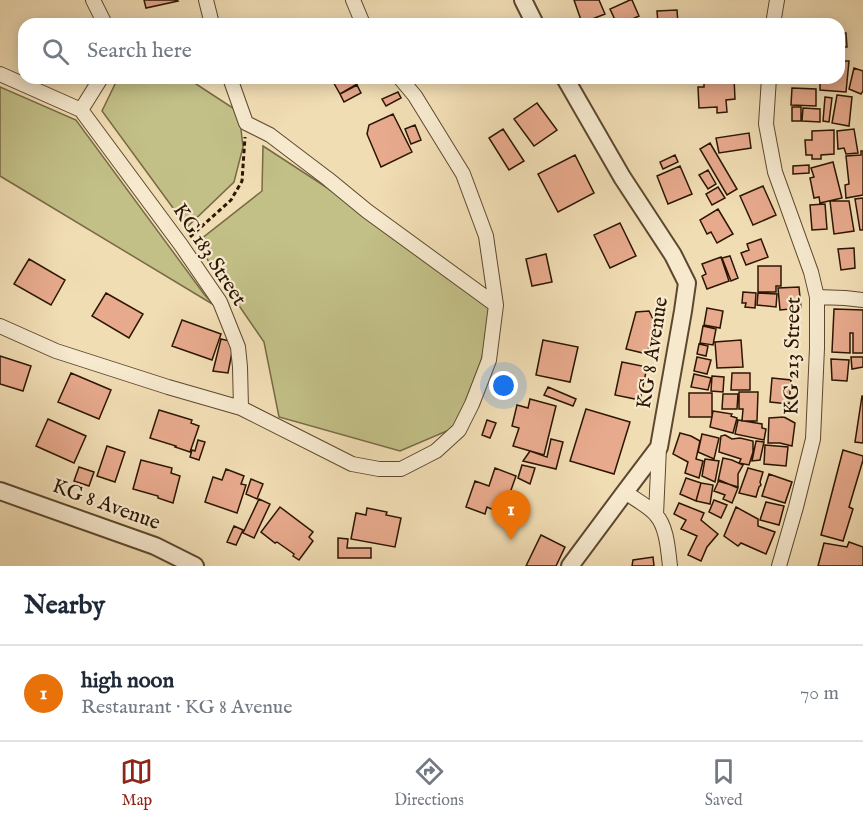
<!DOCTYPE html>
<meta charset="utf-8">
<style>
body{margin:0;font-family:"IM FELL English",serif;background:#f2f2f3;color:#1f2937}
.you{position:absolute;left:504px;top:386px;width:21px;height:21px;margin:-15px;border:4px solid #fff;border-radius:50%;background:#1a73e8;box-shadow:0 0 0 9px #1a73e833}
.badge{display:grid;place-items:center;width:39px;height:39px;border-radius:50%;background:#8f2418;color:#fff;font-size:20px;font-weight:700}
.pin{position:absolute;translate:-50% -50px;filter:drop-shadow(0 2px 3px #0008)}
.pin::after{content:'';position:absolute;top:32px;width:21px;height:18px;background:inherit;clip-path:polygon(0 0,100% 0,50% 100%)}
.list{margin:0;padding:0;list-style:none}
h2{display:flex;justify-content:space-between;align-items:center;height:78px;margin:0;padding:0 24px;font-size:26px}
h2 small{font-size:20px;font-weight:400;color:#747a83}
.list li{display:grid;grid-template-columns:39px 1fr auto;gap:18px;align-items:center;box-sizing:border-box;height:96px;padding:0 24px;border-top:2px solid #e0e1e3}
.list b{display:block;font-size:22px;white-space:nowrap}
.list p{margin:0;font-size:20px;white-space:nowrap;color:#747a83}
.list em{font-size:20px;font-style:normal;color:#747a83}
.icon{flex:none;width:33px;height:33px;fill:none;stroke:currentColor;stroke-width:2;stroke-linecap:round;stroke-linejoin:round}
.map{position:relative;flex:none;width:863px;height:566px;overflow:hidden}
.search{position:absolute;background:#fff;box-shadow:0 3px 15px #0003;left:18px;right:18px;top:18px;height:66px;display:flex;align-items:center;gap:15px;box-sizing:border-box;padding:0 21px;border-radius:18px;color:#747a83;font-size:22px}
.sheet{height:174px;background:#fff}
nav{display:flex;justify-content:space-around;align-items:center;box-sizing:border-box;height:84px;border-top:2px solid #e0e1e3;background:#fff;font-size:16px;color:#747a83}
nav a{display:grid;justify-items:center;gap:3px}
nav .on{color:#8f2418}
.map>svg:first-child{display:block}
.green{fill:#c2bf87;stroke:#776a45;stroke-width:1.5}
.building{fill:#e8aa8d;stroke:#2c1603;stroke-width:1.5}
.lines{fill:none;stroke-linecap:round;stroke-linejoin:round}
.minor-casing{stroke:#5d482f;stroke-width:16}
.tertiary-casing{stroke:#5d482f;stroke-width:20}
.path{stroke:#2c1603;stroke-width:3;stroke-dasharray:4.5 3;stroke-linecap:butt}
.minor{stroke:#f6e9ce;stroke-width:14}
.tertiary{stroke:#f6e9ce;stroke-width:16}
.labels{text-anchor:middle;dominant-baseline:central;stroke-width:4.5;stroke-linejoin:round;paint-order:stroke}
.street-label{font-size:21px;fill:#2c1603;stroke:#f6e9ce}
</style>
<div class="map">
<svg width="863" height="566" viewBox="0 0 863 566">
<rect width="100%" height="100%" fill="#f1ddb4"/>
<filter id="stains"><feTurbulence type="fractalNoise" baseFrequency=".00333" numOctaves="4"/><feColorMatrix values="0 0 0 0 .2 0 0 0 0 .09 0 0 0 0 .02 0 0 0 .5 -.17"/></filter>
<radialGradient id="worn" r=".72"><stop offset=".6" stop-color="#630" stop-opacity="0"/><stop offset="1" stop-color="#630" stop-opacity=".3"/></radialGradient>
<!-- green -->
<path class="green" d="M118 78H187L239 112 243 147 234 182 187 227 102 111Z
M0 87 76 120 204 294 214 305 0 176Z
M263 146 495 297 468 422 400 451 279 417 264 342 196 243 262 191Z"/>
<!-- building -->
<path class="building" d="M144 0H177L178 1 146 8Z
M574 0H599L605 14 582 23Z
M630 0H632L639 16 621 24H617L610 9Z
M677 10 678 24H658L657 11Z
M839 33H846L847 47H839Z
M839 61H849L846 92 820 90V78H839Z
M854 68 863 71V91L861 94 849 89Z
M331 78H363L364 80 340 94Z
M704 78H734L735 99 726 100 727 112 717 113V107L699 108 698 87H704Z
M357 85 361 93 344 102 340 94Z
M792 88 816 89V106L791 105Z
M398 92 401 98 386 106 382 99Z
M837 95 852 97 849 126 832 123Z
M825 97 832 98 829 122 823 121Z
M537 103 557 130 534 146 514 119Z
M792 107H801V121H792Z
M803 108 820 109V122L802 121Z
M393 114 412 152 381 167 367 134 369 125Z
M415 125 421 140 411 144 405 129Z
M503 129 524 161 509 170 489 138Z
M854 129 858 153 846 154 844 148 838 149 837 131Z
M834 130V154L821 155V159H812V155H806L805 140H812V131Z
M749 133 751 148 719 153 716 138Z
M710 143 737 189 727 195 700 149Z
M861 151H863V195L846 198 845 185 849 184 846 156 861 155Z
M575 155 594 193 558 212 538 174Z
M675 155 678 162 663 169 660 162Z
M833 162 842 198 820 203 819 197 814 198 810 178 814 177 811 168Z
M809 165V173L793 174V166Z
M680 166 692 194 668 204 657 176Z
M708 170 716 184 708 189 699 175Z
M763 186 776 215 753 225 740 196Z
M718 187 725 198 712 205 706 194Z
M863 198V230H860L855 199Z
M830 201H849L854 231 834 234Z
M825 204 827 229 812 230 810 205Z
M718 209 733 234 717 243 711 232 707 234 700 220Z
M620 223 636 256 610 268 594 235Z
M761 239 768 257 746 265 741 253 749 250 747 244Z
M854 248 855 268 841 270 838 249Z
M546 254 552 282 532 286 526 259Z
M730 256 738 278 731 281 722 258Z
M721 257 729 281 707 289 702 276 706 274 702 264Z
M29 259 65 280 51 305 14 284Z
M758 266H781V286H776V292H758Z
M799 287 801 308 780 310 778 288Z
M743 292 756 293 755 308 745 307 746 303H742Z
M106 293 143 314 129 338 92 316Z
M758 293 777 294 776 307 757 305Z
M707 308 723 311 720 328 704 325Z
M834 309 863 310V353H853V333H850V353L832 352Z
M649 311 655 323 647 354 626 349 636 312Z
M182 320 221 334 212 360 172 346Z
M703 326 716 329 713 345 700 343Z
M221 339 234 342 228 373 213 371Z
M543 340 578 347 570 382 536 375Z
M741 340 743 367 717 368 715 342Z
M699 344 708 346 706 356 697 354Z
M0 356 31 366 23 391 0 384Z
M697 357 711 360 707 374 694 371Z
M851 357H863V367L852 369Z
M831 359 849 360 847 381 832 380Z
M622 362 647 367 640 400 615 395Z
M71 373 111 390 99 419 58 402Z
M732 373H750V390H731Z
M694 374 711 378 708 390 691 387Z
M712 376 724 377 723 392 711 391Z
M772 378 791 380 789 404 770 402Z
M548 387 576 399 573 406 544 395Z
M739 392H758L757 421H742L743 409H739Z
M689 393H712V417H689Z
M723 394H738L737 409H722Z
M862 396H863V443L855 442Z
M530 399 556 406 544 455 513 446 519 428 512 426 517 405 528 408Z
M586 409 630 422 614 474 570 461Z
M159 410 192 420 191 423 199 426 190 452 175 447 176 446 150 438Z
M713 411 732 414 731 416 737 418 733 433 710 427Z
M784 417 795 423 792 446 780 443H768L769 418Z
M48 419 86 436 74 463 36 446Z
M487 420 496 423 490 438 482 435Z
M738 420 762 424V428L766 429 764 440 735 434Z
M680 433 691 436 700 441 696 459 703 461 699 478 685 473 688 462 673 454Z
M702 434 719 438 714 459 698 452Z
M725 435 732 439 740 438 753 441V452L749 465 739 463 741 459 719 452 721 436Z
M551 439 563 442 556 469 523 461 530 451 547 457Z
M198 440 205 442 199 460 190 457 192 450 195 451Z
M756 441 764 442 760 460 752 461Z
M765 445 788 447 786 466 764 464Z
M107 446 125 452 115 482 97 476Z
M843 450 863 456V460L849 507 853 509 843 541 821 535Z
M723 458 732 460 743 465 738 474V487L718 481Z
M705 459 719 461 715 482 702 476Z
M141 460 172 468 171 473 180 476 173 503 158 498V496L133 489Z
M522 465 535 468 530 484 518 478Z
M79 467 94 472 89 486 74 481Z
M495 468 516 476 506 504H509L505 517 495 514 496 511 487 507 485 514 466 507 475 481 489 486Z
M748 468 763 472 760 482 761 485 759 487 756 497 739 493Z
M226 469 244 476 241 484 246 485 237 513 205 502 213 477 222 480Z
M769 474 792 482 785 503 762 496Z
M686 478 701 483 696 501 680 494Z
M251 479 263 484 257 499 246 494Z
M719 480 738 488 732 503 723 499 725 495 714 491Z
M701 483 713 485 710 504 696 501Z
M259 499 270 504 254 538 243 533Z
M714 500 727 505 721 518 709 512Z
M766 502 784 506 779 525 760 520Z
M679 503 704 513 701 520 718 534 707 547 701 561 688 555 697 536 681 529 686 520 674 514Z
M280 507 313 532 309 537 313 541 299 560 293 556 294 554 277 542 275 543 261 532Z
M736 507 758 519V526L775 532 766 554 741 543 738 546 724 536Z
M367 508 387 512 386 515 401 518 395 547 351 539 356 513 366 515Z
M234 526 243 530 236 545 227 542Z
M541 535 565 547 556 566H526Z
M338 538 348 539 347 548H371V558H338Z
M849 542 863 547V566H818L824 543 847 547Z
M653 557 654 566H632L633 560Z"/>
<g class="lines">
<!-- minor casing -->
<g class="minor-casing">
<path id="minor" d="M93 0 105 24
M206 0 212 24
M353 0 363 24
M773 24 777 0
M0 74 81 110
M230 78 246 123 270 135 328 179 367 211 496 305
M769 78 766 124 775 172 811 272 817 297V348L813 439 796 507 779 566
M81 110 181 245 220 302 238 347 240 367 241 408
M81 110 101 78
M817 297 845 298 863 300
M0 326 56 351 168 387 241 408 352 464 379 469H401L436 451 459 430 472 404 489 360 496 305 486 236 463 174 415 96 400 78
M625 492C633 498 650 507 656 515 667 527 668 550 670 566
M656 515 659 447"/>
</g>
<!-- tertiary casing -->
<g class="tertiary-casing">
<path id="tertiary" d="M523 0 535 24
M565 78 622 177 673 255 687 283 683 311 659 447 625 492 570 566
M0 491 155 546 195 566"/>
</g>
<!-- path -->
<path class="path" d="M190 237 231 200 242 181 245 137"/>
<!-- minor -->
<use href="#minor" class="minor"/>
<!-- tertiary -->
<use href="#tertiary" class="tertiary"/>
</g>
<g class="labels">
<!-- street labels -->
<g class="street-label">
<text transform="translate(209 255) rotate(57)">KG 183 Street</text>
<text transform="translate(653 353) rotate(-81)">KG 8 Avenue</text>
<text transform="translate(793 356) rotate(-89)">KG 213 Street</text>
<text transform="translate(106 505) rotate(20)">KG 8 Avenue</text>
</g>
</g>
<rect width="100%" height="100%" filter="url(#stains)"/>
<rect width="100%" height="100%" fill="url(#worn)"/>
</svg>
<div class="you"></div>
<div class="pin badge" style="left:511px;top:540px;background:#e8710a">1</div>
<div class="search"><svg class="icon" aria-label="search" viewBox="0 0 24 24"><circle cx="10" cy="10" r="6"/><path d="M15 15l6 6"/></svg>Search here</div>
</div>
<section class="sheet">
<h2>Nearby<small></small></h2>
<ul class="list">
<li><span class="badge" style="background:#e8710a">1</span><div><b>high noon</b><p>Restaurant · KG 8 Avenue</p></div><em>70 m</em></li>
</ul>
</section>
<nav>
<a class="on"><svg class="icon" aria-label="map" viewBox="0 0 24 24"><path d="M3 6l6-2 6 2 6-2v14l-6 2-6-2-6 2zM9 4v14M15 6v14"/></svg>Map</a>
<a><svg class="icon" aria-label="directions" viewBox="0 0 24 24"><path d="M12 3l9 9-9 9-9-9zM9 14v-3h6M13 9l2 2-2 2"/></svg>Directions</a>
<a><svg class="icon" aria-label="saved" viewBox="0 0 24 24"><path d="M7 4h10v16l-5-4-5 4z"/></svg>Saved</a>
</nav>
